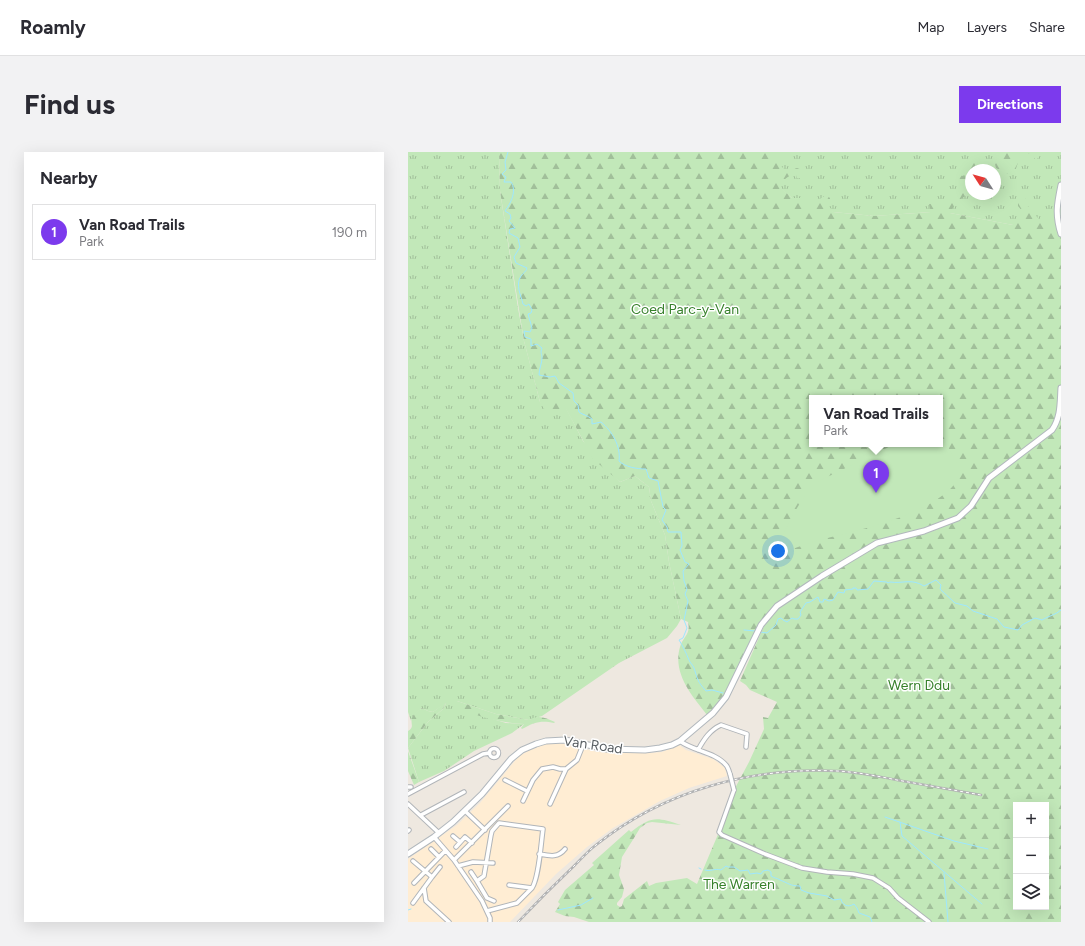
<!DOCTYPE html>
<meta charset="utf-8">
<style>
body{margin:0;font-family:Figtree,sans-serif;background:#f2f2f3;color:#2b2b33}
.controls{position:absolute;right:12px;bottom:12px;display:grid;overflow:hidden;border-radius:0px;box-shadow:0 4px 16px #0002}
.controls button{width:36px;height:36px;display:grid;place-items:center;padding:0;border:0;border-bottom:1px solid #e1e1e2;background:#fff;color:#2b2b33;font:20px sans-serif}
.compass{position:absolute;left:557px;top:12px;width:36px;height:36px;border-radius:50%;background:#fff;box-shadow:0 4px 16px #0002;rotate:306deg}
.you{position:absolute;left:370px;top:399px;width:14px;height:14px;margin:-10px;border:3px solid #fff;border-radius:50%;background:#1a73e8;box-shadow:0 0 0 6px #1a73e833}
.badge{display:grid;place-items:center;width:26px;height:26px;border-radius:50%;background:#7c3aed;color:#fff;font-size:13px;font-weight:700}
.pin{position:absolute;translate:-50% -33px;filter:drop-shadow(0 1px 2px #0008)}
.pin::after{content:'';position:absolute;top:21px;width:14px;height:12px;background:inherit;clip-path:polygon(0 0,100% 0,50% 100%)}
.popup{position:absolute;left:401px;top:243px;width:134px;height:52px;box-sizing:border-box;display:grid;place-content:center;border-radius:0px;background:#fff;filter:drop-shadow(0 1px 3px #0005);font-size:13px;white-space:nowrap;color:#7c7c81}
.popup b{font-size:15px;color:#2b2b33}
.popup::after{content:'';position:absolute;left:50%;top:100%;margin-left:-8px;border:8px solid transparent;border-top-color:#fff}
.list{margin:0;padding:0;list-style:none}
h2{display:flex;justify-content:space-between;align-items:center;height:52px;margin:0;padding:0 16px;font-size:17px}
h2 small{font-size:13px;font-weight:400;color:#7c7c81}
.list li{display:grid;grid-template-columns:26px 1fr auto;gap:12px;align-items:center;box-sizing:border-box;height:56px;margin:0 8px 8px;padding:0 8px;border:1px solid #e1e1e2;border-radius:0px}
.list b{display:block;font-size:15px;white-space:nowrap}
.list p{margin:0;font-size:13px;white-space:nowrap;color:#7c7c81}
.list em{font-size:13px;font-style:normal;color:#7c7c81}
.icon{flex:none;width:22px;height:22px;fill:none;stroke:currentColor;stroke-width:2;stroke-linecap:round;stroke-linejoin:round}
.map{position:relative;flex:none;width:653px;height:770px;overflow:hidden;border-radius:0px}
header{display:flex;align-items:center;gap:24px;box-sizing:border-box;height:56px;padding:0 20px;background:#fff;border-bottom:1px solid #e1e1e2}
header strong{font-size:19px}
nav{display:flex;gap:22px;margin-inline-start:auto;font-size:14px}
.intro{display:flex;align-items:center;justify-content:space-between;box-sizing:border-box;height:96px;padding:0 24px}
h1{margin:0;font-size:28px}
.button{padding:10px 18px;border-radius:0px;background:#7c3aed;color:#fff;font-size:14px;font-weight:700}
main{display:flex;gap:24px;padding:0 24px}
aside{flex:1;background:#fff;border-radius:0px;box-shadow:0 4px 16px #0002}
.map>svg:first-child{display:block}
.commercial{fill:#ffedd3}
.grass{fill:url(#grass-tufts);fill-rule:evenodd}
.forest{fill:url(#forest-firs);fill-rule:evenodd}
.park{fill:#c2e8b9}
.lines{fill:none;stroke-linecap:round;stroke-linejoin:round}
.stream{stroke:#9ee7ff;stroke-width:1}
.street-casing{stroke:#b1b5b9;stroke-width:5.5}
.secondary-casing{stroke:#b2b8bd;stroke-width:7}
.street{stroke:#fff;stroke-width:3.5}
.secondary{stroke:#fff;stroke-width:5}
.rail-casing{stroke:#b2b3b4;stroke-width:2.5}
.rail{stroke:#fff;stroke-width:1;stroke-dasharray:3;stroke-linecap:butt}
.street-bridge-casing{stroke:#b1b5b9;stroke-width:5.5;stroke-linecap:butt}
.street-bridge{stroke:#fff;stroke-width:3.5}
.labels{text-anchor:middle;dominant-baseline:central;stroke-width:3;stroke-linejoin:round;paint-order:stroke}
.park-label{font-size:14px;fill:#37812b;stroke:#fff}
.street-label{font-size:14px;fill:#595f63;stroke:#fff}
</style>
<header>
<strong>Roamly</strong>
<nav><a>Map</a><a>Layers</a><a>Share</a></nav>
</header>
<div class="intro"><h1>Find us</h1><a class="button">Directions</a></div>
<main>
<aside>
<h2>Nearby<small></small></h2>
<ul class="list">
<li><span class="badge">1</span><div><b>Van Road Trails</b><p>Park</p></div><em>190 m</em></li>
</ul>
</aside>
<div class="map">
<svg width="653" height="770" viewBox="0 0 653 770">
<defs>
<pattern id="grass-tufts" width="24" height="20" patternUnits="userSpaceOnUse"><rect width="24" height="20" fill="#c2e8b9"/><path d="M3 7l-1-3M5 7V3M7 7l1-3M15 17l-1-3M17 17v-4M19 17l1-3" fill="none" stroke="#a1bf9a"/></pattern>
<pattern id="forest-firs" width="22" height="20" patternUnits="userSpaceOnUse"><rect width="22" height="20" fill="#c2e8b9"/><path d="M5 1l3.5 6h-7zM16 11l3.5 6h-7z" fill="#a1bf9a"/></pattern>
</defs>
<rect width="100%" height="100%" fill="#eee8e0"/>
<!-- commercial -->
<path class="commercial" d="M152 591 189 600 212 601H242L254 600 271 593 278 598 305 607 312 612 317 616 319 624 281 636 252 649 205 676 179 695 148 722 102 770H0V707L49 673 72 651 111 604 120 599 137 592Z"/>
<!-- grass -->
<path class="grass" d="M0 0H91L92 39 110 156 116 189 132 250 158 256 175 289 212 330 227 324 241 335 243 349 257 383 261 410 273 467 269 474 259 486 211 511 134 564 124 567 121 568 88 562 49 549H46L65 561 98 571 116 572 104 581 66 599 36 619 11 630 0 596 20 570 35 557 38 551 25 560 20 559 14 556 5 564 3 569 0 560Z
M354 0H653V89L647 86 605 73 542 61 523 60 466 64 425 60 384 46 371 35ZM563 18H587V42H563Z"/>
<!-- forest -->
<path class="forest" d="M91 0H375C372 9 369 14 380 19L389 16 394 18V24L392 26H389L388 23 386 21C379 26 374 27 372 35L384 46H395L398 48 409 49 418 43 422 46 421 54 425 60 466 64 523 60 521 52C539 51 550 55 554 34L548 23 550 21 554 24 557 23 559 13 568 5 570 8 565 18H563V41C554 45 546 52 542 61L605 73 607 68 615 60 610 54V50L617 46 619 48 618 52 634 71 639 73 645 70 653 89V770H181L166 765 157 764 147 760 152 752 150 750 157 738 186 713 184 711 221 678 223 680C244 664 248 665 273 673L244 670 239 671 232 676 226 686 214 705 211 723 216 737 214 745 209 751V753L212 755 214 754 216 747 239 729 241 734 248 731 279 726 289 732 311 680 326 638 341 610 356 577 355 565 360 566 369 550 342 538 338 533 332 529 356 474 368 457 358 466 322 538 300 564C285 545 264 522 272 495 275 484 283 483 280 470L273 467 261 410 257 383 243 349 241 335 227 324 212 330 185 307 158 257 142 266 132 250 116 189 92 39ZM404 246H532V292H404ZM608 653H638V755H608Z
M597 0H630L632 3 628 8 622 1 612 5 606 22H600L588 16 587 12 591 3Z
M46 549H49L88 562 121 568C130 562 138 566 147 570L146 571C134 568 126 570 114 577L113 576 116 572C93 571 64 564 44 552Z
M38 550 35 557 20 570 0 596V579C7 575 2 572 4 566 5 562 10 559 14 556L20 559 25 560Z
M0 599 11 630 6 633 0 619Z"/>
<!-- park -->
<path class="park" d="M532 284 541 297 554 321C534 363 448 378 408 389 401 391 396 393 390 395 383 398 374 399 367 401 377 378 390 348 409 330L487 292H532Z"/>
<g class="lines">
<!-- stream -->
<path class="stream" d="M100 0 97 10 98 18 94 22 98 25 96 30H103C109 39 103 51 97 59L102 62 103 66 101 69 107 76 102 77 101 81 110 86 112 95 106 105 108 111 119 116C118 120 115 121 113 124 107 133 113 143 115 152L118 154 121 152 124 158 123 161 120 162 124 176 122 180 116 179 117 185 123 187V194L129 192 134 196C132 201 134 202 134 206 134 211 131 217 131 223L142 225 147 224 151 231 165 241 166 249 170 253 171 260C175 263 179 263 184 267V272L193 270C204 279 213 294 211 309 217 315 229 317 238 317L241 326 250 329 255 355 258 358 254 368 259 375 260 380H273L274 394 272 398 277 410 281 412 275 419 276 429 279 437 277 442 280 449 276 468 279 476 275 486 271 488C275 494 278 501 281 508 282 511 285 513 286 516 290 528 289 529 298 539L304 538 315 541
M336 478 347 479
M352 480 359 481 368 473 370 467 373 466 375 468 379 470 384 466 386 467H390L393 463 392 460 398 451 402 450 410 445 412 450H415L416 447 421 449 425 448 430 440 436 441 437 438 445 437V436H448L449 438 460 437 466 429 479 430 480 431 482 430C495 432 503 426 516 434L528 428 533 433 532 437 547 451 559 454 565 459 589 467 596 475 610 478 614 473 627 466 634 468C640 464 648 463 653 458
M477 665 546 689 580 697
M492 670 494 684 574 752
M291 716 293 717
M297 718C303 720 306 716 313 718L318 714 320 715H326L332 719 340 718 342 722 349 721 353 722 355 719 360 718 363 720V724C366 726 369 726 372 728 380 731 382 734 392 734L393 738 401 741 419 744 426 748 433 747C434 753 440 756 446 752L449 756 451 761 462 765 464 770
M536 721 540 770
M0 758 3 757
M150 758 173 753 185 746"/>
<!-- street casing -->
<g class="street-casing">
<path id="street" d="M272 589C285 599 307 600 318 613 320 615 321 619 322 622
M81.5 601a4.5 4.5 0 1 1 9 0a4.5 4.5 0 1 1-9 0Z
M290 598C296 587 302 578 313 573L339 582 338 595
M97 628 119 639
M0 635H3
M326 638 311 680 314 683 357 702 394 716 419 720 445 722 465 726 481 736 490 746 521 770
M0 642 75 602 81 601
M115 649 125 628 134 617 145 615 152 617H158L169 608 175 593
M0 652 31 681
M142 652 158 617
M57 659 77 678
M13 663 56 640
M0 679 1 678
M45 684 52 690
M26 685 46 708 74 749 82 766V770
M48 695 57 685 64 691
M23 697 31 705
M131 702C142 704 150 706 157 697
M46 708 100 654
M50 714 65 710 85 711
M63 720 69 729
M24 725 32 715
M6 731 37 699
M16 736 18 749 41 770
M86 749 79 746 69 729 76 724 83 683 84 679 91 671 135 677C133 691 131 726 124 736L101 733
M5 751 24 725 5 709
M79 759 109 751 124 736"/>
</g>
<!-- secondary casing -->
<g class="secondary-casing">
<path id="secondary" d="M653 33C649 52 647 63 653 82
M0 702 26 685 45 670 74 642 103 607 114 598 128 592 138 589 157 588 199 597 237 598 252 596 264 593 272 589 305 561 318 545 353 473 369 454 414 424 469 391 516 379 550 366 563 354 581 326 644 278C653 265 652 251 653 236"/>
</g>
<!-- street -->
<use href="#street" class="street"/>
<!-- secondary -->
<use href="#secondary" class="secondary"/>
<!-- rail casing -->
<g class="rail-casing">
<path id="rail" d="M110 770C128 751 147 732 166 714 173 707 180 699 188 693 256 639 342 615 429 619 449 620 469 624 489 628 517 633 545 638 573 643"/>
</g>
<!-- rail -->
<use href="#rail" class="rail"/>
<!-- street-bridge casing -->
<g class="street-bridge-casing">
<path id="street-bridge" d="M322 622 326 638"/>
</g>
<!-- street-bridge -->
<use href="#street-bridge" class="street-bridge"/>
</g>
<g class="labels">
<!-- park labels -->
<g class="park-label">
<text x="277" y="157">Coed Parc-y-Van</text>
<text x="511" y="533">Wern Ddu</text>
<text x="331" y="732">The Warren</text>
</g>
<!-- street labels -->
<g class="street-label">
<text transform="translate(185 593) rotate(8)">Van Road</text>
</g>
</g>
</svg>
<div class="controls">
<button>+</button>
<button>−</button>
<button><svg class="icon" aria-label="layers" viewBox="0 0 24 24"><path d="M12 4l9 5-9 5-9-5zM3 14l9 5 9-5"/></svg></button>
</div>
<svg class="compass" viewBox="-18 -18 36 36"><path d="M0-13l5 13h-10z" fill="#e53935"/><path d="M0 13l5-13h-10z" fill="#7c7c81"/></svg>
<div class="you"></div>
<div class="pin badge" style="left:468px;top:341px">1</div>
<div class="popup"><b>Van Road Trails</b>Park</div>
</div>
</main>
